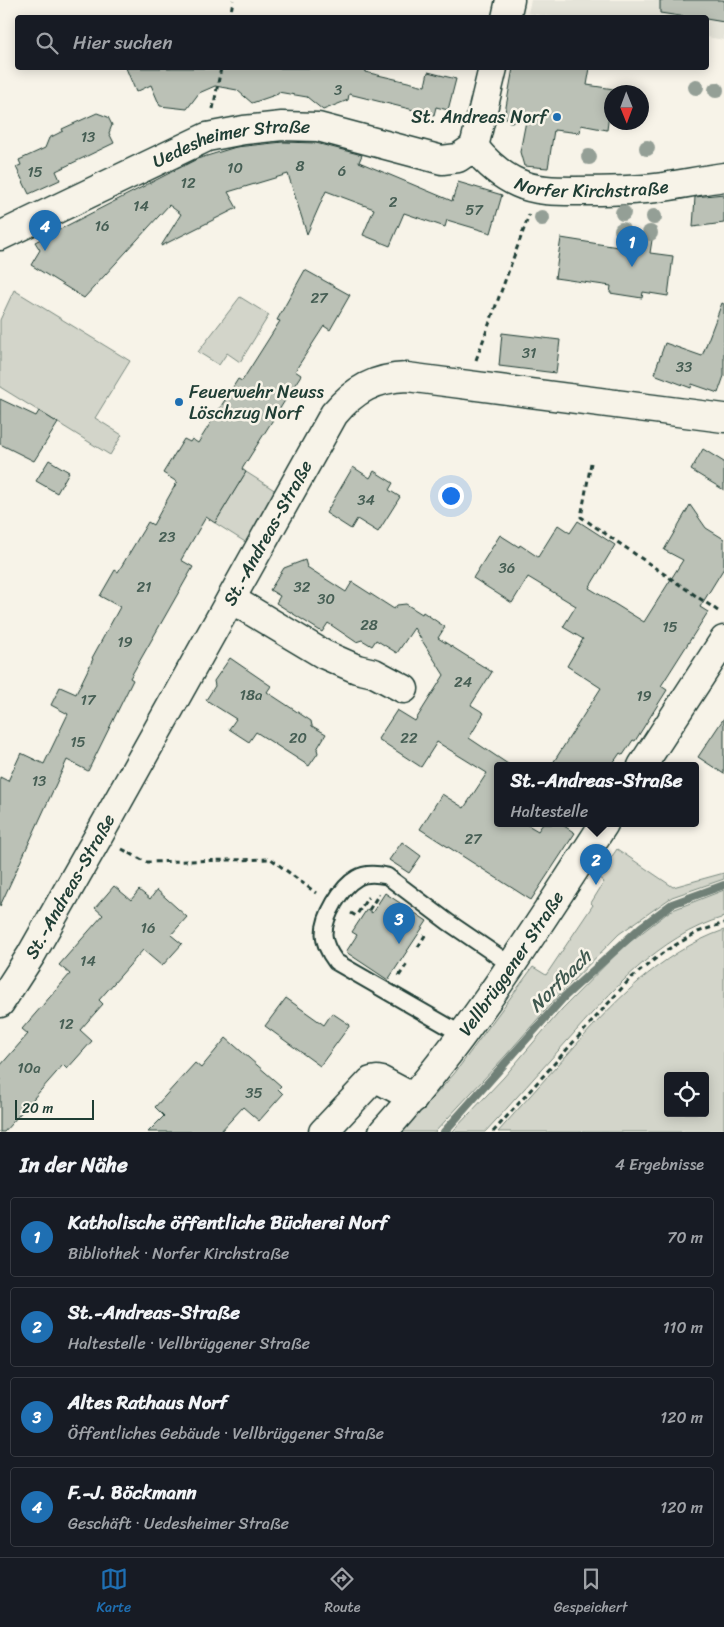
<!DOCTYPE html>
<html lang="de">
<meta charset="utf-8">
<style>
body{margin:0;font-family:Sriracha,sans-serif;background:#20242c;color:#f1f3f6}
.controls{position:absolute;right:15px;bottom:15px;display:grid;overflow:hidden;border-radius:5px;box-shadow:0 2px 12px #0003}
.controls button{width:45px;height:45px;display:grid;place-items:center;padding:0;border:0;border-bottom:1px solid #363941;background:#171b24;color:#f1f3f6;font:25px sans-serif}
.compass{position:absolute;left:604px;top:85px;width:45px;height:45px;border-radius:50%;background:#171b24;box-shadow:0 2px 12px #0003;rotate:179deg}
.scale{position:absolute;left:15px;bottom:12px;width:79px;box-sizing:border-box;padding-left:5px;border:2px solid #1f3d34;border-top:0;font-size:14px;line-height:18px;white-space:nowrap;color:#1f3d34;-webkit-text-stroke:4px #f7f3e8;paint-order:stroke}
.you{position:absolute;left:450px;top:495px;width:18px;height:18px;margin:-12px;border:4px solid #fff;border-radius:50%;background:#1a73e8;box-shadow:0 0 0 8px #1a73e833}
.badge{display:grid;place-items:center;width:32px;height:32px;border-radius:50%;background:#1f6fb2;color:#fff;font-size:16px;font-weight:700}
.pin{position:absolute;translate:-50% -41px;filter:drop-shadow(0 1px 2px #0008)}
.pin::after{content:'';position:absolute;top:26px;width:18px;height:15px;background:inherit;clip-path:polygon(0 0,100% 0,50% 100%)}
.popup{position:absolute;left:494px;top:762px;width:205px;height:65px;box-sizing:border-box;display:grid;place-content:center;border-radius:5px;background:#171b24;filter:drop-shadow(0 1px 4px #0005);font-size:16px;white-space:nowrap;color:#9ea1a6}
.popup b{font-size:19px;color:#f1f3f6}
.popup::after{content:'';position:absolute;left:50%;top:100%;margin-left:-10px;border:10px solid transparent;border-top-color:#171b24}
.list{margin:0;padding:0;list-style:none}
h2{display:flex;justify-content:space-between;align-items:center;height:65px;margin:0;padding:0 20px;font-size:21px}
h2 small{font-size:16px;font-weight:400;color:#9ea1a6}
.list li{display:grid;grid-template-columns:32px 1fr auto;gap:15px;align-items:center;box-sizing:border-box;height:80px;margin:0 10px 10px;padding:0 10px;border:1px solid #363941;border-radius:5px}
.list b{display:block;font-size:19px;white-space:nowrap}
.list p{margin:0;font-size:16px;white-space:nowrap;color:#9ea1a6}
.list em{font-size:16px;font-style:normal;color:#9ea1a6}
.icon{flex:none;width:28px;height:28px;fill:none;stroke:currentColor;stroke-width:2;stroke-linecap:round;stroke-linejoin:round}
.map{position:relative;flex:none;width:724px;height:1132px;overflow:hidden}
.search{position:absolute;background:#171b24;box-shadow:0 2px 12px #0003;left:15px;right:15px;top:15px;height:55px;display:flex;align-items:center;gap:12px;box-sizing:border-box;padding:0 18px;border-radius:5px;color:#9ea1a6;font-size:19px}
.sheet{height:425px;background:#171b24}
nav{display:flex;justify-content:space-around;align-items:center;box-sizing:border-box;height:70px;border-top:1px solid #363941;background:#171b24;font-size:14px;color:#9ea1a6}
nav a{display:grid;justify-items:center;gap:2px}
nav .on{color:#1f6fb2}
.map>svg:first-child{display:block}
.built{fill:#e5e4d9}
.green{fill:#d3d5ca;stroke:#79897f;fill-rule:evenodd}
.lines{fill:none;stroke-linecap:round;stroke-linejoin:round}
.stream{stroke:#6f8077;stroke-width:8}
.building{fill:#bbc1b6;stroke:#1f3d34}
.service-casing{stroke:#1f3d34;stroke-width:19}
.minor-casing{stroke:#1f3d34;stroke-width:31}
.path{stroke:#1f3d34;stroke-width:3;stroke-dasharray:5 4;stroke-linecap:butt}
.service{stroke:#f7f3e8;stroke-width:15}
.minor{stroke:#f7f3e8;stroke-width:28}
.tree{fill:#949f96}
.poi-dot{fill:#1f6fb2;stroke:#f7f3e8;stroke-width:2}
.labels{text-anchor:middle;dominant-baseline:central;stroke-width:5;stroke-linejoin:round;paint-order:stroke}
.number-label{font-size:15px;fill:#465e54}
.poi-label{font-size:18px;fill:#1f3d34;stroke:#f7f3e8;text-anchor:end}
.street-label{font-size:18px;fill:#1f3d34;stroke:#f7f3e8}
.water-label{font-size:19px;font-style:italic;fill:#405950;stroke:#f7f3e8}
</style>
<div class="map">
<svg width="724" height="1132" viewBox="0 0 724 1132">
<rect width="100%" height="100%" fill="#f7f3e8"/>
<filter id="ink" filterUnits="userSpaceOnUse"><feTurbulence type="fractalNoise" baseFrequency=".02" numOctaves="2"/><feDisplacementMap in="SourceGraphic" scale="10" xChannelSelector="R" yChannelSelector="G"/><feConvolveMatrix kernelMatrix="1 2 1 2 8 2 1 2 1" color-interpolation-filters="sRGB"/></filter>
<g filter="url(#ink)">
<!-- built -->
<path class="built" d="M531 0H724V40L707 37 706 18H560L528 13Z"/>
<!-- green -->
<path class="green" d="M14 290 130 361 95 418 122 435 110 455 0 387V320Z
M240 297 269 315 240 362 227 353 219 365 198 352Z
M246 472 279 493 250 545 215 523Z
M617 849 673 887 724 873V879L672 897 619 934 558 996 507 1054 435 1132H402L454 1074 533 967 546 975 593 905 591 903 604 882 598 877Z
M724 890V917C658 936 611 992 567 1041 540 1071 513 1102 485 1132H452L504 1077 562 1009 622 948 670 911Z
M724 930V1132H498C521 1106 544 1080 567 1055 612 1004 659 953 724 930ZM668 1076H705V1113H668Z"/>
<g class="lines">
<!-- stream -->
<path class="stream" d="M444 1132 564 997 641 927 672 904 724 885"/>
</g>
<!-- building -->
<path class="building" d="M660 0H724V22L706 19V18H693L660 13Z
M126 68H366L365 72 425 86 428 72 456 79 448 110 436 107 434 115 349 94 348 100 323 110 307 97 278 92V94L252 103 237 90 215 86 199 93 187 109 160 106 151 85 136 92Z
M513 68H590L587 85 614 89 613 92H612L607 130 581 125 580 133 554 130 548 168 524 166 520 152 526 121 509 122V118H504Z
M97 113 108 117 112 125 109 133 114 143 56 171 60 180 29 194 16 167 21 165 19 160 45 148 49 138 63 131 62 129Z
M283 142 316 143 362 155 359 162 452 201 458 182 502 195 491 233 447 220 445 227 404 213 390 246 363 235 374 209 326 191 307 234 288 174 228 192 237 208 161 246 181 214 169 205 84 298 31 265 40 250 35 242 197 159 236 147Z
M724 194V223L693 227 695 197Z
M619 236 652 240 650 253 673 256 668 296 643 292 642 298 610 293 611 286 555 278 561 238 618 247Z
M305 270 350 295 330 330 324 326 295 371 301 375 242 469 246 472 215 523 206 517 181 560 193 567 130 678 133 680 88 771 67 760 0 906V777L8 781 21 753 44 764 68 714 51 705 60 687 76 694 93 659 92 658 120 607 100 596 115 570 118 572 148 522 153 525 177 482 163 473 184 439 190 442 192 439 198 443 238 379 242 381 280 321 277 320Z
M722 303 724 304V376L718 393 692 384 691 388 654 374 665 343 702 356Z
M502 333 560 340 556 373 499 366Z
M0 399 36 416 39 411 58 423 34 461 0 444Z
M703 449 724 462V490L691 470Z
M49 460 69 472 57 493 36 481Z
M353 467 370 478 374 471 393 483 389 490 400 497 378 532 357 519 351 529 326 513Z
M690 505 706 528 724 539V568L700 607 708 612 661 686 667 690 635 741 633 740 623 755 620 753 611 766H551L601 688 567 666 583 639 563 627 576 606 528 577 512 603 473 578 500 535 519 547 520 545 538 557 558 525 570 533 578 521 615 545 589 588 644 622 683 560 664 550Z
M305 560 307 567 346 592 352 582 394 609 397 605 406 604 422 614 423 612 445 627 438 638 492 672 471 705 484 713 469 738 511 766H497V824H526L538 831 543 824H561L575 833 531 900 420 829 442 794 464 808 487 773 437 742 421 767 378 739 397 710 415 721 444 675 414 628 397 653 376 640 372 646 362 640 356 642 328 623 322 632 276 603 280 596 270 590 284 568Z
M230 658 271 686 267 692 311 721 312 726 326 734 317 749 318 753 309 766 256 732 249 742 229 729 236 719 206 700 215 686 214 681Z
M724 718V774L698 757Z
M402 842 421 856 409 873 389 860Z
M114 886 131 900 139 890 150 899 157 890 187 917 171 935 182 944 162 966 143 950 99 1000 103 1004 80 1030 92 1041 67 1069 63 1065 4 1132H0V1066L28 1034 22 1029 70 974 59 965 103 915 95 908Z
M385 893 427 921 388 980 346 952 357 935 352 932 367 909 372 913Z
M286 998 324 1025 332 1013 350 1025 320 1066 265 1026Z
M226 1038 281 1086 278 1089 283 1094 259 1121 243 1107 220 1132H148L164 1116 155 1107 195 1063 201 1068Z"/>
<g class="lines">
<!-- service casing -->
<g class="service-casing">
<path id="service" d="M463 1035 336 962C330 954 324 944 324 934 324 916 341 887 357 878 365 873 378 874 387 876L448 922 511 965"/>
</g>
<!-- minor casing -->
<g class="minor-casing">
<g id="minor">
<path d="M506 18 510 0"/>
<path id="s1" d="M474 147C486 162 500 175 518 183 535 191 556 191 575 191 602 191 629 191 656 188 679 185 701 180 724 177"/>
<path d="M474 147 493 68"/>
<path id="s2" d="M0 236 207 137 244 130 282 126 318 127 442 160 458 158 474 147"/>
<path d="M231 599 323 654 357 669 374 673 404 689"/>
<path d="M642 766 724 640"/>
<path id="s3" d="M0 1003 31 955 98 837 334 414C354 390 375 378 407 377L724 418"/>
<path d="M323 1132 371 1081 377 1080 382 1081 414 1098"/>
<path id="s4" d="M383 1132C468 1038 535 930 604 824"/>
</g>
</g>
<!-- path -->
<path class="path" d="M230 18 233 0
M213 109 221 68
M476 360 529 215
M591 463 581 517 721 613
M122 849 146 862 271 859 316 893
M369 910 379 894
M351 913 356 916 368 897
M418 947 427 932
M399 976 409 961
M493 1132 630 979 665 951 698 932 724 923"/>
<!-- service -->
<use href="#service" class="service"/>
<!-- minor -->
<use href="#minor" class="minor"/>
</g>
<!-- trees -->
<g class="tree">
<circle cx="696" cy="87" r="8"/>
<circle cx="716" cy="90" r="8"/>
<circle cx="647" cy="148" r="8"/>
<circle cx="589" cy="157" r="8"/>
<circle cx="623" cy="213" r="8"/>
<circle cx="654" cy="217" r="8"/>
<circle cx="542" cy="218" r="8"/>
<circle cx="622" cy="230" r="8"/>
<circle cx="650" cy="233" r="8"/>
</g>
</g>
<!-- markers -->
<g class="poi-dot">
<circle cx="557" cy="117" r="5"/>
<circle cx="179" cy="402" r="5"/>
</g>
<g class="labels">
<!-- number labels -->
<g class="number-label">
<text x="338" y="90">3</text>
<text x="88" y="137">13</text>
<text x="300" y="166">8</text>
<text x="235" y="168">10</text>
<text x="342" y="171">6</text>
<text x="35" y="172">15</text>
<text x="188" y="183">12</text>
<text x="393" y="202">2</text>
<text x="141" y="206">14</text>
<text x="474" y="210">57</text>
<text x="102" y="226">16</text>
<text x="319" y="298">27</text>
<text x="529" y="353">31</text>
<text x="684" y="367">33</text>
<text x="366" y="500">34</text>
<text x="167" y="537">23</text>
<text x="507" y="568">36</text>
<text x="144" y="587">21</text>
<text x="302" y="587">32</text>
<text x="326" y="599">30</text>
<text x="369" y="625">28</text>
<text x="670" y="627">15</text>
<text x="125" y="642">19</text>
<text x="463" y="682">24</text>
<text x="251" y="695">18a</text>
<text x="644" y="696">19</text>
<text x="88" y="700">17</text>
<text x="298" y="738">20</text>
<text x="409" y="738">22</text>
<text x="78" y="742">15</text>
<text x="39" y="781">13</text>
<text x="473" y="839">27</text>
<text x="148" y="928">16</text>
<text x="88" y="961">14</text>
<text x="66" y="1024">12</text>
<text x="29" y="1068">10a</text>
<text x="254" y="1093">35</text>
</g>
<!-- poi labels -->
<g class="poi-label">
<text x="547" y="117">St. Andreas Norf</text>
<text x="189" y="392" text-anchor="start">Feuerwehr Neuss<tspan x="189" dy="21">Löschzug Norf</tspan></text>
</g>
<!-- street labels -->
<g class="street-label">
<text stroke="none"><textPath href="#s2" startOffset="252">Uedesheimer Straße</textPath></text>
<text stroke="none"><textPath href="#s1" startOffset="132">Norfer Kirchstraße</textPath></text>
<text stroke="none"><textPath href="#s3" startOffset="541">St.-Andreas-Straße</textPath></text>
<text stroke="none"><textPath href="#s3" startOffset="136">St.-Andreas-Straße</textPath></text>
<text stroke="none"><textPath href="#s4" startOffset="212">Vellbrüggener Straße</textPath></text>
</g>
<!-- water labels -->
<g class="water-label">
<text transform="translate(560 981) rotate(-45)">Norfbach</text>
</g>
</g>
</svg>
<div class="controls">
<button><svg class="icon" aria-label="locate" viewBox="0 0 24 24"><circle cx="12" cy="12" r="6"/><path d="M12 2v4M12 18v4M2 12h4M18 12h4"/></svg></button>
</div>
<svg class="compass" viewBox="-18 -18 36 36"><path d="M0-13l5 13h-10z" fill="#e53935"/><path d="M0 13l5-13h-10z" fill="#9ea1a6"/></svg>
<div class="scale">20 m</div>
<div class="you"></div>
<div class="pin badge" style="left:632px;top:267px">1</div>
<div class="pin badge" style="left:596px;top:885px">2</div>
<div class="popup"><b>St.-Andreas-Straße</b>Haltestelle</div>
<div class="pin badge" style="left:399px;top:944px">3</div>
<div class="pin badge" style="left:45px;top:251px">4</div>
<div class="search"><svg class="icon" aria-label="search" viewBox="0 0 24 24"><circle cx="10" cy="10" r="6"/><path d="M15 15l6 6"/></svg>Hier suchen</div>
</div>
<section class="sheet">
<h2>In der Nähe<small>4 Ergebnisse</small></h2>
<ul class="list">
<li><span class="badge">1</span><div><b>Katholische öffentliche Bücherei Norf</b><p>Bibliothek · Norfer Kirchstraße</p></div><em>70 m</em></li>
<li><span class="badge">2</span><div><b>St.-Andreas-Straße</b><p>Haltestelle · Vellbrüggener Straße</p></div><em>110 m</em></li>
<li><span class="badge">3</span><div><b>Altes Rathaus Norf</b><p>Öffentliches Gebäude · Vellbrüggener Straße</p></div><em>120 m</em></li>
<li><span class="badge">4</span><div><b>F.-J. Böckmann</b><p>Geschäft · Uedesheimer Straße</p></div><em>120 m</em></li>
</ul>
</section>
<nav>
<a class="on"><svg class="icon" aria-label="map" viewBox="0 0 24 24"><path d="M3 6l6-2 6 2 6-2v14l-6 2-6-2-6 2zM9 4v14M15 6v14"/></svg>Karte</a>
<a><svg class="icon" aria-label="directions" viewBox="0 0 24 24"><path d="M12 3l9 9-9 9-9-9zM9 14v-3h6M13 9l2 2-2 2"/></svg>Route</a>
<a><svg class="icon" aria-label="saved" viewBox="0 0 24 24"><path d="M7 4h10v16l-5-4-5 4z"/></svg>Gespeichert</a>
</nav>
